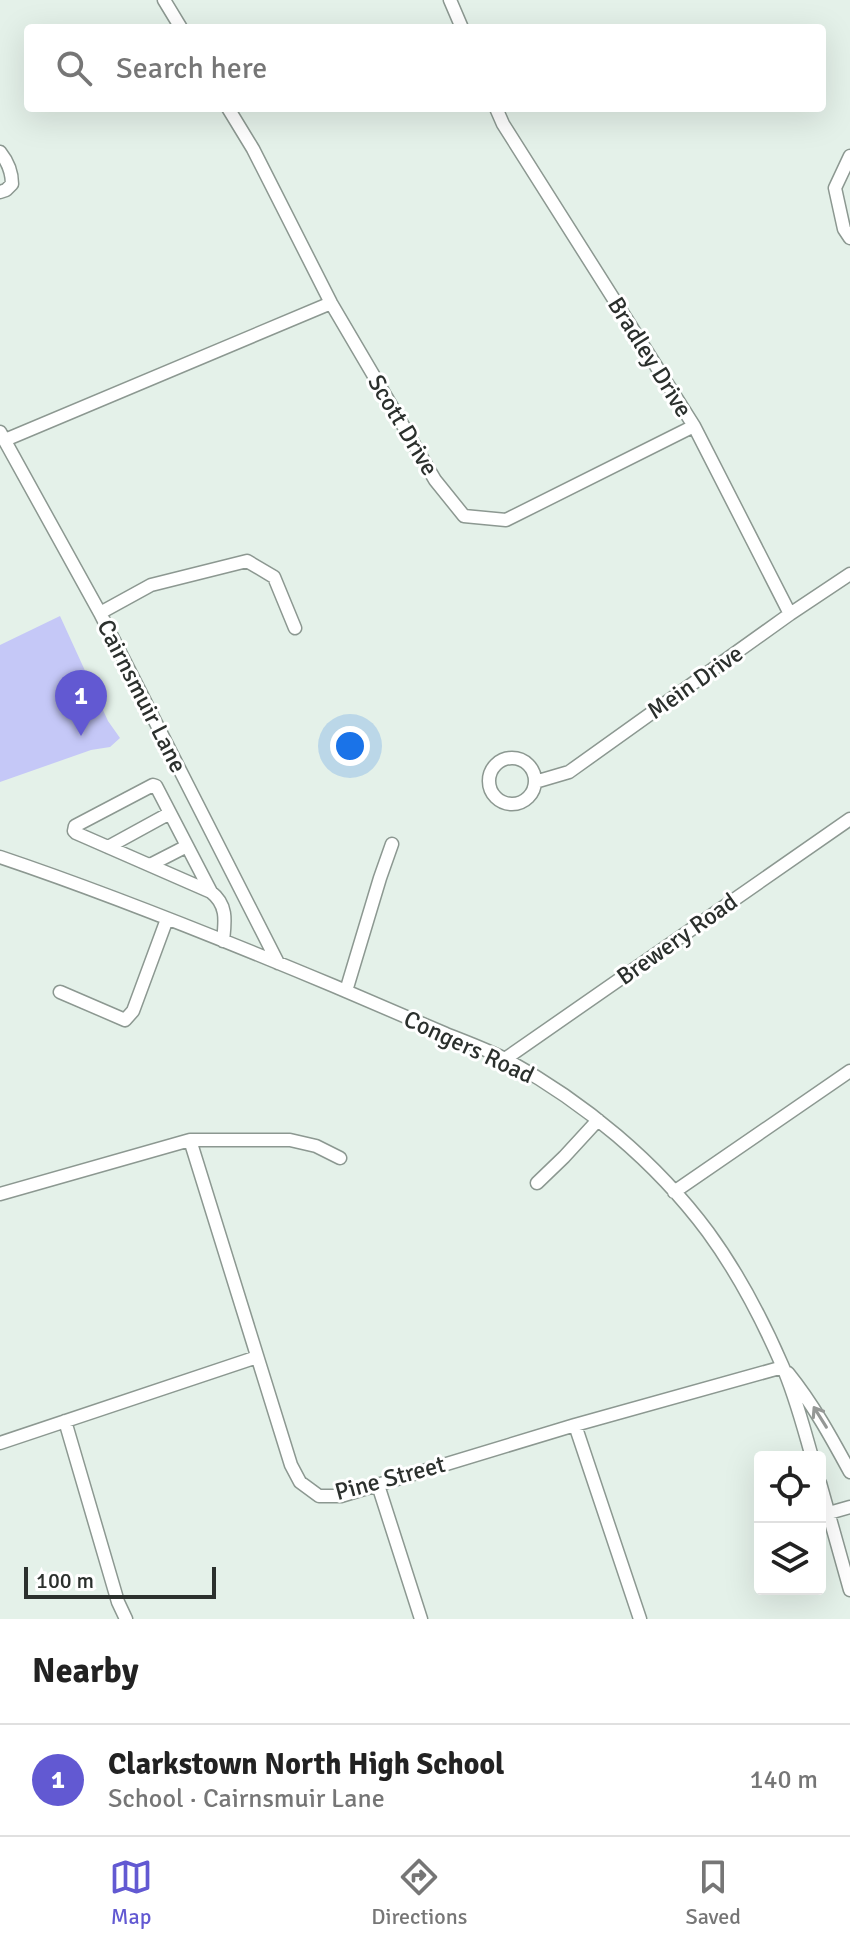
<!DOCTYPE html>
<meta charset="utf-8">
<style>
body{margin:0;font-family:Signika,sans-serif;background:#f2f2f2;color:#222}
.controls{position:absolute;right:24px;bottom:24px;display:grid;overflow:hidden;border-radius:8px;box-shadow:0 8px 32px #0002}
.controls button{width:72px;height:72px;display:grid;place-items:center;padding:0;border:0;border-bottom:2px solid #e0e0e0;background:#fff;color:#222;font:40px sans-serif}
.scale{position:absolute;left:24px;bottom:20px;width:192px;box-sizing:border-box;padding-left:8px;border:4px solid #2b302d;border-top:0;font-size:22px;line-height:28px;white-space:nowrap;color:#2b302d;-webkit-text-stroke:6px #fff;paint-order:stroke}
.you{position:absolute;left:350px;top:746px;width:28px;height:28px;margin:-20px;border:6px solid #fff;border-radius:50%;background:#1a73e8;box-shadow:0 0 0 12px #1a73e833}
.badge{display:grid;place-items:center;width:52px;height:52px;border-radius:50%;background:#6259d2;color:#fff;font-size:26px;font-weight:700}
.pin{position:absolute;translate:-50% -66px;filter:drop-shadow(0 2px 4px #0008)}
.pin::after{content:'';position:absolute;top:42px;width:28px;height:24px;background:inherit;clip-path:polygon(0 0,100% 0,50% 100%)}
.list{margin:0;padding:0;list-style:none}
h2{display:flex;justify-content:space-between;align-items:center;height:104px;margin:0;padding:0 32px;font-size:34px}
h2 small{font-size:26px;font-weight:400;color:#767676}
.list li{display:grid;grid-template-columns:52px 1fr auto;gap:24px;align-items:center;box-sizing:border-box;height:112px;padding:0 32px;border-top:2px solid #e0e0e0}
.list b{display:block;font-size:30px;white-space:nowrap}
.list p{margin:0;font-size:26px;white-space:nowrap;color:#767676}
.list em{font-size:26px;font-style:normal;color:#767676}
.icon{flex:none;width:44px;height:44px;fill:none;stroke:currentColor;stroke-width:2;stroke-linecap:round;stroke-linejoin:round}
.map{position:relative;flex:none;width:850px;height:1619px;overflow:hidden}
.search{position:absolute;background:#fff;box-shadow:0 8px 32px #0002;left:24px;right:24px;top:24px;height:88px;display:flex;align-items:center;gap:20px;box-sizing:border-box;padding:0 28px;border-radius:8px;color:#767676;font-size:30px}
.sheet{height:216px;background:#fff}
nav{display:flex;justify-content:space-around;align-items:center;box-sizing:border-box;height:112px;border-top:2px solid #e0e0e0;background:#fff;font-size:22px;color:#767676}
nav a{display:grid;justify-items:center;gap:4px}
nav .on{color:#6259d2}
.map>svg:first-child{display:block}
.green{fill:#c5c8f7}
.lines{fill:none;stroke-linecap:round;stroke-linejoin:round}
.minor-casing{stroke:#8c9891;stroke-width:15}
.minor{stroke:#fff;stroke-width:12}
.oneway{stroke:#959896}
.labels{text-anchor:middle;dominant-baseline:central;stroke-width:6;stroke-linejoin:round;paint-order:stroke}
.street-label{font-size:24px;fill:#2b302d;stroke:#fff}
</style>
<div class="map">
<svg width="850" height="1619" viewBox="0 0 850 1619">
<rect width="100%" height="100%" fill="#e4f1e9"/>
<!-- green -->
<path class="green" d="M60 616 108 721 120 738 110 747 91 750 0 782V645Z"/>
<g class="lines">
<!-- minor casing -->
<g class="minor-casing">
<path id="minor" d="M164 0 181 28
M450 0 462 28
M228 108 253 149 331 303 435 480 464 516 506 520 694 426
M496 108 503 124 694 426 790 614
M0 152C8 162 12 171 12 184L6 190 0 192
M850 156 835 188 844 229 850 238
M0 432 100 613 278 963
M5 440 331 303
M100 613 151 585 247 561 274 577 295 628
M489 781a23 23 0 1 1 46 0a23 23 0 1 1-46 0Z
M535 782 569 772 790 614 850 574
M108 847 170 813
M0 857C113 895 224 940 334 986 371 1002 408 1018 446 1034 466 1042 488 1050 507 1060 584 1102 656 1162 708 1232 738 1273 762 1319 782 1365 795 1394 803 1426 812 1457
M150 865 187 846
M211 892 156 786 153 785 75 826 74 831 76 833 211 892C228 905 225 922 223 941
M346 991 380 878 392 844
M60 992 125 1020 133 1011 167 919
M505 1059 850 819
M190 1140 291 1465 300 1482 319 1496H341L575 1425 783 1367
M537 1183 564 1157 598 1120
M674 1192 850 1071
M0 1194 190 1140H290L316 1146 340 1158
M788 1373C813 1404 831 1437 850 1472
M65 1421 118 1602 126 1619
M575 1425 640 1619
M0 1443 257 1357
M820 1483 850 1590
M378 1485 421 1619
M829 1513 850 1507"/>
</g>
<!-- minor -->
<use href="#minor" class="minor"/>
</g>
<!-- one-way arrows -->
<defs><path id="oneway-shaft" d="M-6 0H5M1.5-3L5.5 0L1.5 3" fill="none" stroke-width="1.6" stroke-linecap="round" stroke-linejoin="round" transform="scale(2)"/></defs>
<use class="oneway" href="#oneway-shaft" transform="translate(820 1417) rotate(-122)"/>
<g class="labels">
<!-- street labels -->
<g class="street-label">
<text transform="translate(650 357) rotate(58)">Bradley Drive</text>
<text transform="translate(403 425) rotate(59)">Scott Drive</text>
<text transform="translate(695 682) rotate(-35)">Mein Drive</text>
<text transform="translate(142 696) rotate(63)">Cairnsmuir Lane</text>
<text transform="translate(677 939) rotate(-35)">Brewery Road</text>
<text transform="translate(469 1047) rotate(25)">Congers Road</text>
<text transform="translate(390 1478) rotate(-15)">Pine Street</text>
</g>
</g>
</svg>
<div class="controls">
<button><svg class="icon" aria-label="locate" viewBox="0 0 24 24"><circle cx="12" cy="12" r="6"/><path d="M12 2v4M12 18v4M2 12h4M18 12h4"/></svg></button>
<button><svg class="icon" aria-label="layers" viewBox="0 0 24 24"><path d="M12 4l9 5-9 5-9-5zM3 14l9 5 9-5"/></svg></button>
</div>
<div class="scale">100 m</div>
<div class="you"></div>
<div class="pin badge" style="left:81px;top:736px">1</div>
<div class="search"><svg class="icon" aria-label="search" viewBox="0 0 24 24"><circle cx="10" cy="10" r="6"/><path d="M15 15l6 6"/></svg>Search here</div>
</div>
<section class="sheet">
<h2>Nearby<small></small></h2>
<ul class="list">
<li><span class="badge">1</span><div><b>Clarkstown North High School</b><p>School · Cairnsmuir Lane</p></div><em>140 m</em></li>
</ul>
</section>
<nav>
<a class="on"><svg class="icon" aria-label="map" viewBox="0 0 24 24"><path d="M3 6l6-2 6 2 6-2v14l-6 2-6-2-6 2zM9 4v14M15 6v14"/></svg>Map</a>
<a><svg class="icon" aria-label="directions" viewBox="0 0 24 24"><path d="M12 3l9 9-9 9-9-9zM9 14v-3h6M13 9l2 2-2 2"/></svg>Directions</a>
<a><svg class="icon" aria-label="saved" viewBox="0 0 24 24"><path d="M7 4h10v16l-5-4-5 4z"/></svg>Saved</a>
</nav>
